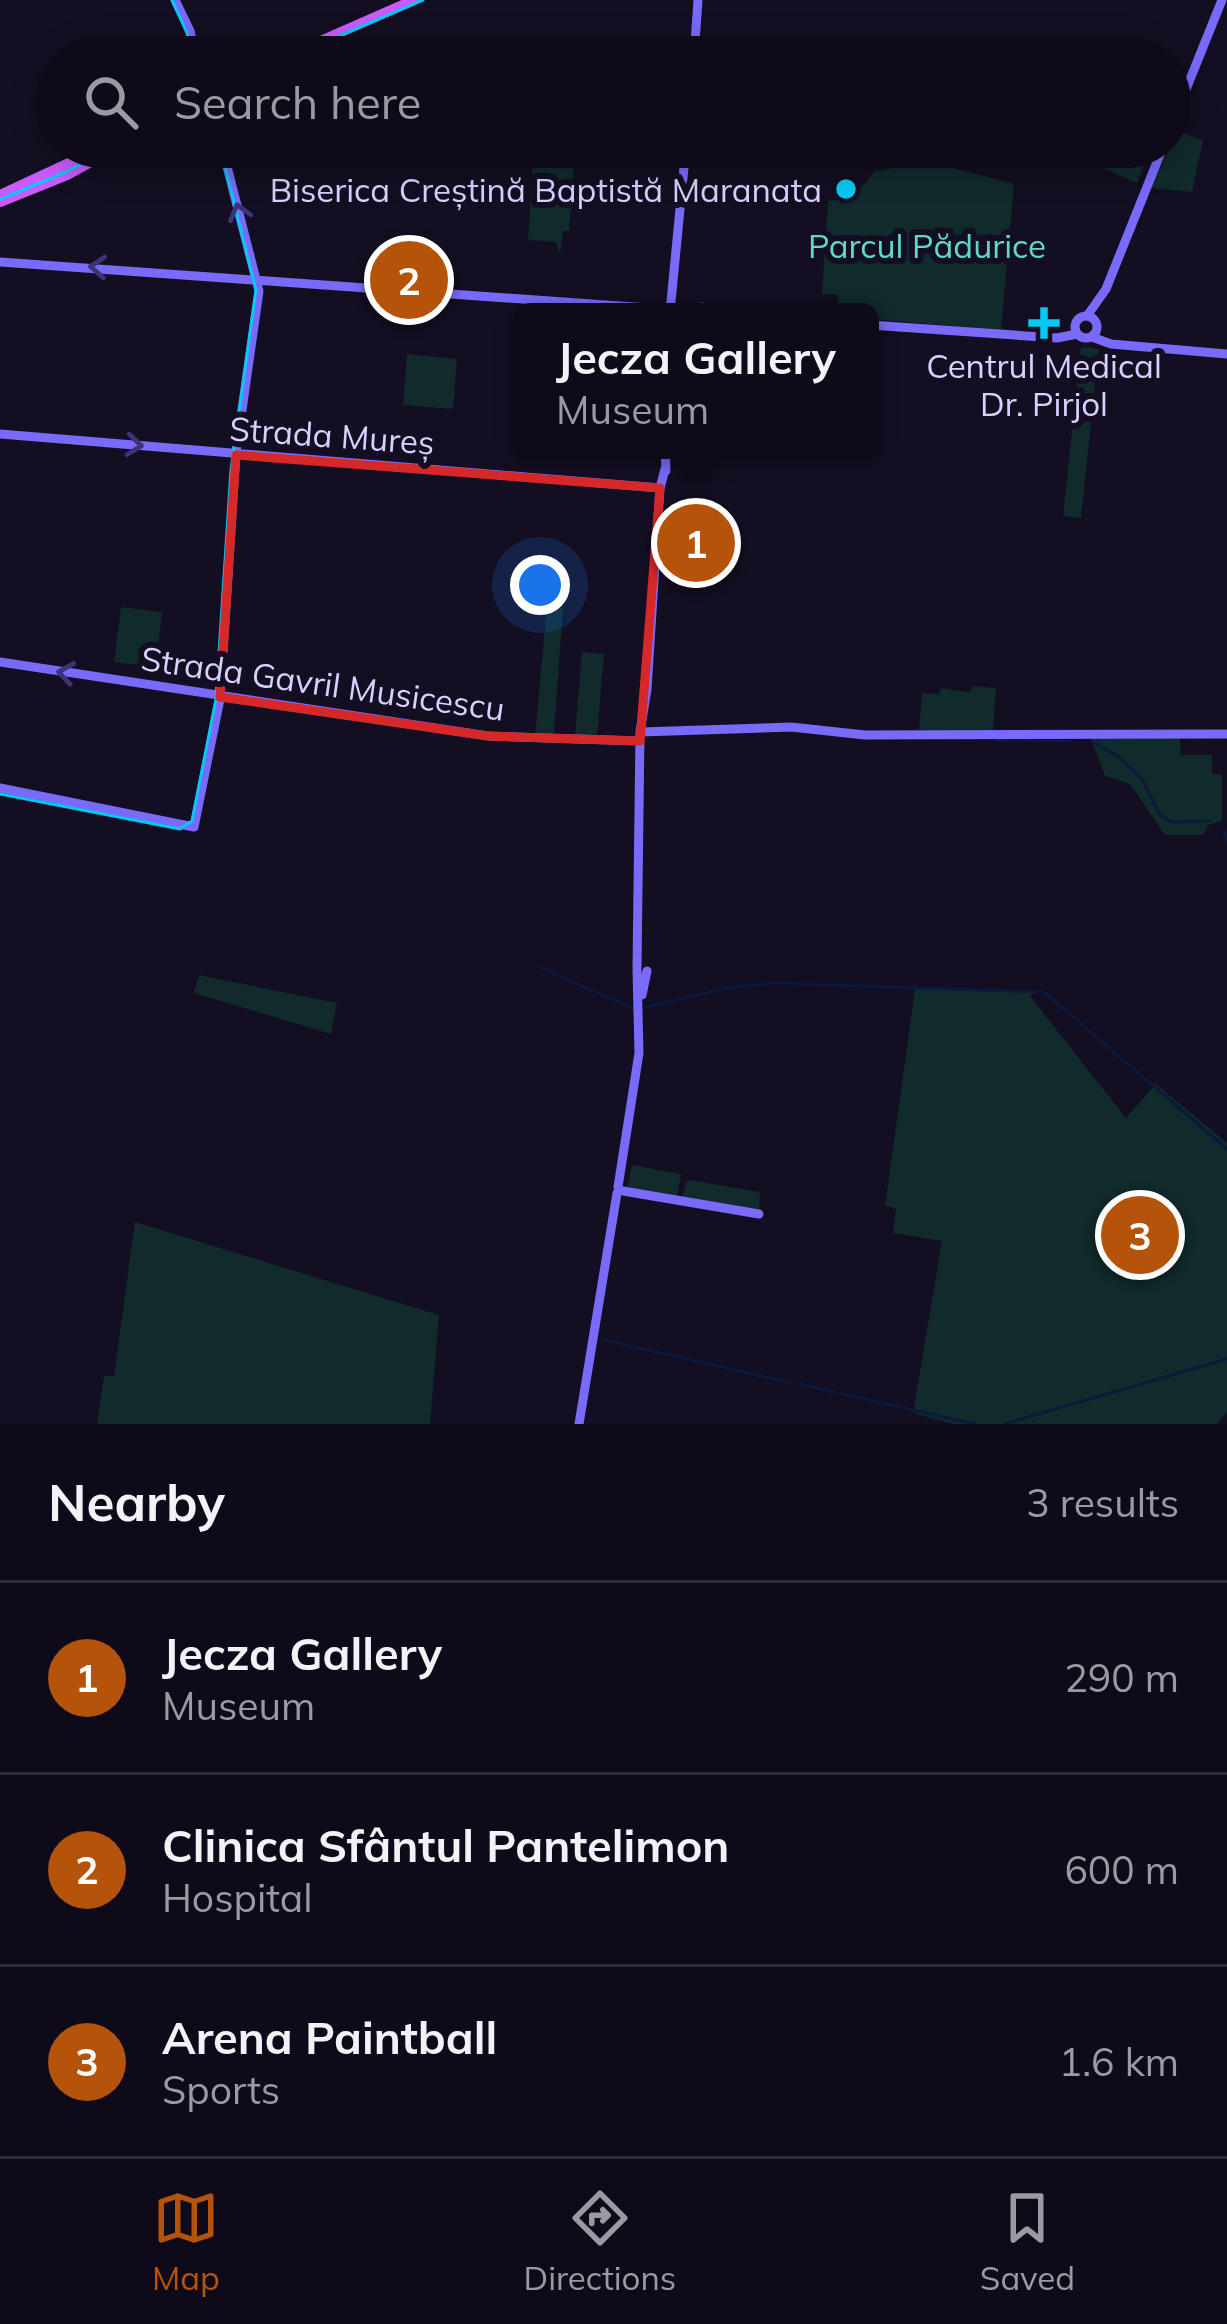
<!DOCTYPE html>
<meta charset="utf-8">
<style>
body{margin:0;font-family:Mulish,sans-serif;background:#1c1826;color:#f1f3f6}
.you{position:absolute;left:540px;top:585px;width:42px;height:42px;margin:-30px;border:9px solid #fff;border-radius:50%;background:#1a73e8;box-shadow:0 0 0 18px #1a73e833}
.badge{display:grid;place-items:center;width:78px;height:78px;border-radius:50%;background:#b45309;color:#fff;font-size:39px;font-weight:700}
.pin{position:absolute;translate:-50% -50%;border:6px solid #fff;box-shadow:0 3px 12px #0006}
.popup{position:absolute;left:513px;top:303px;width:366px;height:156px;box-sizing:border-box;display:grid;place-content:center;border-radius:18px;background:#0e0a19;filter:drop-shadow(0 3px 9px #0005);font-size:39px;white-space:nowrap;color:#9b9aa2}
.popup b{font-size:45px;color:#f1f3f6}
.popup::after{content:'';position:absolute;left:50%;top:100%;margin-left:-24px;border:24px solid transparent;border-top-color:#0e0a19}
.list{margin:0;padding:0;list-style:none}
h2{display:flex;justify-content:space-between;align-items:center;height:156px;margin:0;padding:0 48px;font-size:51px}
h2 small{font-size:39px;font-weight:400;color:#9b9aa2}
.list li{display:grid;grid-template-columns:78px 1fr auto;gap:36px;align-items:center;box-sizing:border-box;height:192px;padding:0 48px;border-top:3px solid #2e2b38}
.list b{display:block;font-size:45px;white-space:nowrap}
.list p{margin:0;font-size:39px;white-space:nowrap;color:#9b9aa2}
.list em{font-size:39px;font-style:normal;color:#9b9aa2}
.icon{flex:none;width:66px;height:66px;fill:none;stroke:currentColor;stroke-width:2;stroke-linecap:round;stroke-linejoin:round}
.map{position:relative;flex:none;width:1227px;height:1424px;overflow:hidden}
.search{position:absolute;background:#0e0a19;box-shadow:0 6px 30px #0003;left:36px;right:36px;top:36px;height:132px;display:flex;align-items:center;gap:30px;box-sizing:border-box;padding:0 42px;border-radius:66px;color:#9b9aa2;font-size:45px}
.sheet{height:732px;background:#0e0a19}
nav{display:flex;justify-content:space-around;align-items:center;box-sizing:border-box;height:168px;border-top:3px solid #2e2b38;background:#0e0a19;font-size:33px;color:#9b9aa2}
nav a{display:grid;justify-items:center;gap:6px}
nav .on{color:#b45309}
.map>svg:first-child{display:block}
.green{fill:#112a2b}
.lines{fill:none;stroke-linecap:round;stroke-linejoin:round}
.stream{stroke:#0b193d;stroke-width:3}
.secondary{stroke:#796afa;stroke-width:9}
.primary{stroke:#cb5afa;stroke-width:10}
.tram{stroke:#07c8f2;stroke-width:3}
.oneway{stroke:#3c3378}
.marked{fill:none;stroke:#d62828;stroke-width:9;stroke-linejoin:round}
.poi-dot{fill:#07c8f2;stroke:#130e21;stroke-width:4.5}
.labels{text-anchor:middle;dominant-baseline:central;stroke-width:12;stroke-linejoin:round;paint-order:stroke}
.poi-label{font-size:33px;fill:#d8d0fe;stroke:#130e21;text-anchor:end}
.park-label{font-size:33px;fill:#5edbc6;stroke:#130e21}
.street-label{font-size:33px;fill:#d8d0fe;stroke:#130e21}
</style>
<div class="map">
<svg width="1227" height="1424" viewBox="0 0 1227 1424">
<rect width="100%" height="100%" fill="#130e21"/>
<!-- green -->
<path class="green" d="M1177 131 1203 140 1192 192 1151 188Z
M843 147H928L920 168 949 167 1014 184 1001 330 870 319V312H837L838 295 822 294 828 201 852 198 875 171 896 169 868 168 842 156Z
M1103 147 1150 149 1137 183 1098 166Z
M533 161 574 168 569 231H563L560 254 556 242 528 240Z
M1081 347 1099 349 1081 518 1063 516Z
M407 354 457 359 453 409 403 405Z
M121 607 162 612 156 667 114 662Z
M547 607 563 608 554 733 535 735Z
M582 652 604 654 597 737 575 735Z
M973 686 996 688 993 731 919 730 922 693 939 694 941 688 969 692Z
M1180 738 1181 755H1212V774H1222V821L1208 825 1203 835H1165L1130 784 1105 776 1091 739Z
M199 975 337 1003 331 1034 194 993Z
M915 989 1037 991 1030 996 1126 1118 1156 1084 1227 1143V1412L1217 1424H953L913 1413 942 1241 893 1233 896 1208 885 1206Z
M632 1165 681 1174 677 1198 627 1189Z
M690 1180 760 1192 759 1209 682 1199 686 1182Z
M135 1222 439 1315 430 1424H97L104 1376H114Z"/>
<g class="lines">
<!-- stream -->
<path class="stream" d="M943 233 973 238 991 235
M996 740 1070 741
M1094 743 1119 757 1142 779 1160 815 1172 822 1210 821
M1224 831 1227 842
M539 967 633 1008
M646 1007 727 988 774 983 1044 992 1227 1149
M604 1340 792 1383
M800 1384 837 1393
M843 1394 975 1424
M1004 1424 1227 1359"/>
<!-- secondary -->
<path class="secondary" d="M175 0 190 31 196 57
M694 57 698 0
M1170 129 1222 0
M0 262 704 312
M701 307 729 312
M670 312 686 147
M1075 327a11 11 0 1 1 22 0a11 11 0 1 1-22 0Z
M1087 316 1106 289 1163 147
M870 325 1057 338 1077 334
M1092 337 1111 344 1227 354
M0 434 660 488
M665 450 666 471
M0 662 488 736 640 741
M640 732 791 727 865 735 1227 734
M0 788 194 827 220 699 236 452 259 291 222 147
M637 968 640 732 647 689 660 488 665 469
M642 995 647 971
M618 1187 639 1053 637 970
M623 1191 759 1214
M579 1424 617 1193"/>
<!-- primary -->
<path class="primary" d="M284 57 414 0
M0 195 103 147
M0 202 67 175 118 147"/>
<!-- tram -->
<path class="tram" d="M172 0 187 33 193 57
M290 57 423 0
M0 199 66 172 113 147
M0 794 180 829 192 821 216 699 231 470 256 290 220 147"/>
</g>
<!-- one-way arrows -->
<defs><path id="oneway-chevron" d="M-2-3.5L2.5 0L-2 3.5" fill="none" stroke-width="1.6" stroke-linecap="round" stroke-linejoin="round" transform="scale(3)"/></defs>
<g class="oneway">
<use href="#oneway-chevron" transform="translate(239 212) rotate(-106)"/>
<use href="#oneway-chevron" transform="translate(98 267) rotate(-176)"/>
<use href="#oneway-chevron" transform="translate(134 445) rotate(6)"/>
<use href="#oneway-chevron" transform="translate(66 673) rotate(-171)"/>
</g>
<!-- marked area -->
<path class="marked" d="M236 455 660 488 640 741 488 736 220 697Z"/>
<!-- markers -->
<g class="poi-dot">
<circle cx="846" cy="189" r="12"/>
<path d="M1038 305h12v12h12v12h-12v12h-12v-12h-12v-12h12z"/>
</g>
<g class="labels">
<!-- poi labels -->
<g class="poi-label">
<text x="822" y="189">Biserica Creștină Baptistă Maranata</text>
<text x="1044" y="365" text-anchor="middle">Centrul Medical<tspan x="1044" dy="38">Dr. Pirjol</tspan></text>
</g>
<!-- park labels -->
<g class="park-label">
<text x="927" y="245">Parcul Pădurice</text>
</g>
<!-- street labels -->
<g class="street-label">
<text transform="translate(332 435) rotate(4)">Strada Mureș</text>
<text transform="translate(323 683) rotate(8)">Strada Gavril Musicescu</text>
</g>
</g>
</svg>
<div class="you"></div>
<div class="pin badge" style="left:696px;top:543px">1</div>
<div class="popup"><b>Jecza Gallery</b>Museum</div>
<div class="pin badge" style="left:409px;top:280px">2</div>
<div class="pin badge" style="left:1140px;top:1235px">3</div>
<div class="search"><svg class="icon" aria-label="search" viewBox="0 0 24 24"><circle cx="10" cy="10" r="6"/><path d="M15 15l6 6"/></svg>Search here</div>
</div>
<section class="sheet">
<h2>Nearby<small>3 results</small></h2>
<ul class="list">
<li><span class="badge">1</span><div><b>Jecza Gallery</b><p>Museum</p></div><em>290 m</em></li>
<li><span class="badge">2</span><div><b>Clinica Sfântul Pantelimon</b><p>Hospital</p></div><em>600 m</em></li>
<li><span class="badge">3</span><div><b>Arena Paintball</b><p>Sports</p></div><em>1.6 km</em></li>
</ul>
</section>
<nav>
<a class="on"><svg class="icon" aria-label="map" viewBox="0 0 24 24"><path d="M3 6l6-2 6 2 6-2v14l-6 2-6-2-6 2zM9 4v14M15 6v14"/></svg>Map</a>
<a><svg class="icon" aria-label="directions" viewBox="0 0 24 24"><path d="M12 3l9 9-9 9-9-9zM9 14v-3h6M13 9l2 2-2 2"/></svg>Directions</a>
<a><svg class="icon" aria-label="saved" viewBox="0 0 24 24"><path d="M7 4h10v16l-5-4-5 4z"/></svg>Saved</a>
</nav>
